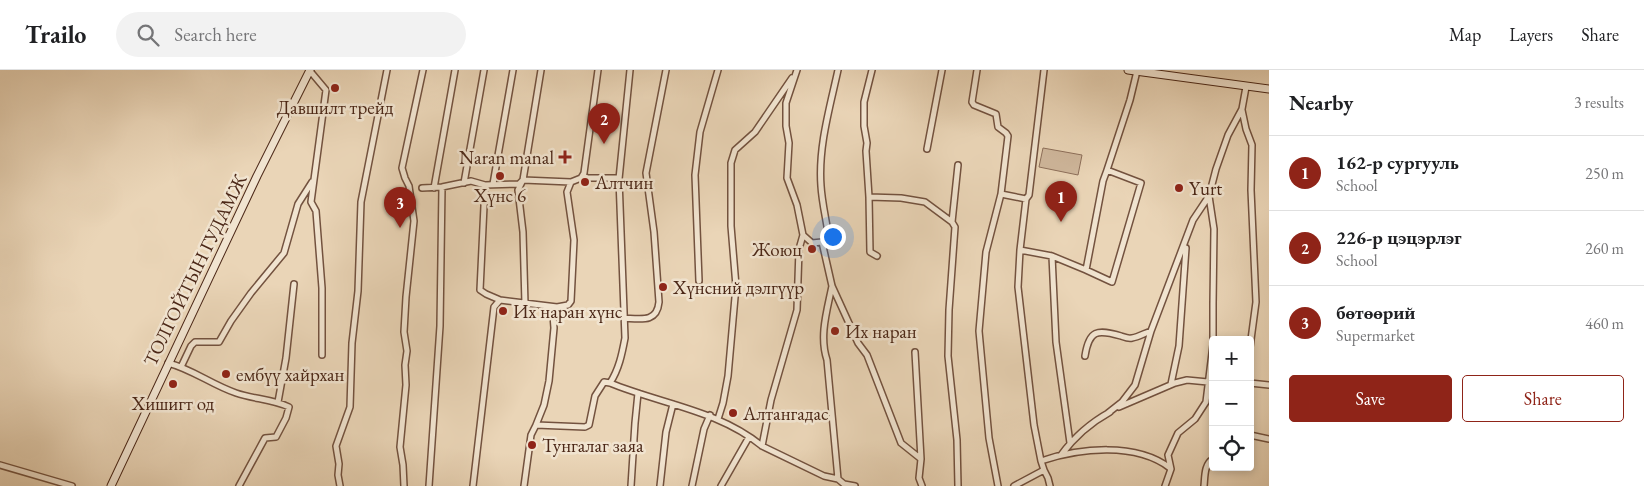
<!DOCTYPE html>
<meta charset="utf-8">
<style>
body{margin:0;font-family:"EB Garamond",serif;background:#f2f2f2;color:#202124}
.controls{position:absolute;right:15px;bottom:15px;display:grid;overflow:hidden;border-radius:5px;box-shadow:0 2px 8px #0003}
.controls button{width:45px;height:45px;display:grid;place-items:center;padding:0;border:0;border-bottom:1px solid #e0e0e0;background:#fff;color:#202124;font:25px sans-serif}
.you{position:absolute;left:832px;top:166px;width:18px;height:18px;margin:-12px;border:4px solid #fff;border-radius:50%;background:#1a73e8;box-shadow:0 0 0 8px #1a73e833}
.badge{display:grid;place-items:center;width:32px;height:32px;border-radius:50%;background:#8f2418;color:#fff;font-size:16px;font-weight:700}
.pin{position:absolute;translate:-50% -41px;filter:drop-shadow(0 1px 2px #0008)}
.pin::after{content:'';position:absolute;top:26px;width:18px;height:15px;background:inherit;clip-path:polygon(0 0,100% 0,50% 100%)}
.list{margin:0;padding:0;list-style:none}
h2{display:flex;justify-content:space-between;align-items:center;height:65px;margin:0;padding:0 20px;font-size:21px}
h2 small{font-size:16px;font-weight:400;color:#757577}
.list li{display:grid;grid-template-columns:32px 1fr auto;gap:15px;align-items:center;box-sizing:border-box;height:75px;padding:0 20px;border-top:1px solid #e0e0e0}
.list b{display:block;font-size:19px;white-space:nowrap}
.list p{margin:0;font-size:16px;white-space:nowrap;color:#757577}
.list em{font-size:16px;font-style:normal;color:#757577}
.actions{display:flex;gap:10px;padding:15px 20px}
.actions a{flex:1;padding:11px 0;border:1px solid #8f2418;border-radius:5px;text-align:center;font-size:18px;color:#8f2418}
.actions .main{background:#8f2418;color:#fff}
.icon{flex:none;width:28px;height:28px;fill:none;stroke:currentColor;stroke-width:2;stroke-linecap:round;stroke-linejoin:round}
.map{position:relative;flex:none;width:1269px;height:416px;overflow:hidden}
header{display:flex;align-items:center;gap:30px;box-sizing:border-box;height:70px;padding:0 25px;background:#fff;border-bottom:1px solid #e0e0e0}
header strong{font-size:24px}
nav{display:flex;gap:28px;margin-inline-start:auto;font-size:18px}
.search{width:350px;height:45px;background:#f2f2f2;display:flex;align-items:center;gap:12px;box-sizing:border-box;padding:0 18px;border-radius:28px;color:#757577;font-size:19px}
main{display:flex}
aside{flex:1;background:#fff}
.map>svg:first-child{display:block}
.green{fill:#cfb79c;stroke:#8d6f5a}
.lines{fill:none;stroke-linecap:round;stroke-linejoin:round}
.minor-casing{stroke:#73523f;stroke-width:8}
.secondary-casing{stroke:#4b2717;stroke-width:9}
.minor{stroke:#f1e4d0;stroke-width:5}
.secondary{stroke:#f1e4d0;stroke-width:7}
.poi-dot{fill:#8f2418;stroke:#f1e4d0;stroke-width:2}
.labels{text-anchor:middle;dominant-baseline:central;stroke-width:5;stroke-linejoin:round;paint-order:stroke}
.poi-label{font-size:19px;fill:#4b2717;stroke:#f1e4d0;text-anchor:start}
.street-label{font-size:19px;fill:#4b2717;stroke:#f1e4d0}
</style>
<header>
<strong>Trailo</strong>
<div class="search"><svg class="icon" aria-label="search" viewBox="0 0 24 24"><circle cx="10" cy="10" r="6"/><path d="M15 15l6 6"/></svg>Search here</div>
<nav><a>Map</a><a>Layers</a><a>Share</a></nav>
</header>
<main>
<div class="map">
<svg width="1269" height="416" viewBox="0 0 1269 416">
<rect width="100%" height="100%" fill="#ead5b7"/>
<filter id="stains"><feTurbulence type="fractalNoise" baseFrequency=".004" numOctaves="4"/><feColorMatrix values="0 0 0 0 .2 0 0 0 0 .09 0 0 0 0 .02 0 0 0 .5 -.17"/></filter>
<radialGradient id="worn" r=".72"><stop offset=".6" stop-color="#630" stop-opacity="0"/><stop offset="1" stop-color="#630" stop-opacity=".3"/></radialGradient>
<!-- green -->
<path class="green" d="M1043 78 1082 85 1078 105 1039 97Z"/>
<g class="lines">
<!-- minor casing -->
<g class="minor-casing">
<path id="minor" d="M797 0 786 33V56L789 73 787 108 797 135 803 165 812 173 822 172 832 216 858 273 867 285 901 373 921 389 919 408 922 416
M872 0 864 32V56L867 73 866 81 869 127 901 128 925 132 952 152 955 157 949 240 948 286 957 370 958 416
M977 0 972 32 974 35 996 44 998 57 1006 63 1008 66 1001 124 986 182 979 261 989 368 998 416
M310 1 326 20 311 132 316 141 322 218V285
M1242 40 1246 59 1252 75 1251 120 1256 232 1250 277
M927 79 942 0
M1107 100 1141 113 1112 212 1086 200 1103 111 1107 100 1130 30 1137 1
M583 106 588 108H619
M464 113 484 0
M493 114 513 0
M485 115 480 220 486 224 500 230
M422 118 442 117 471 111 485 115 519 114 523 110 571 112
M434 118 455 0
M1001 124 1026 129
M869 127 870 182 877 186
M952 152 958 95
M822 172 829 170C827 152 822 134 821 116 818 77 830 37 838 0
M1020 180 1052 186 1056 272 1070 373
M1052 186 1086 200
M699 211 695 105 700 62 718 0
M832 216C827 241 819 266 827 290L838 409
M525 234 523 162 518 120 523 110 541 0
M624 248C641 249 657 253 659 232L654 162 646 103 666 0
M915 282 921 389
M1085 286C1089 260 1097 259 1121 266 1124 267 1128 269 1132 268 1138 267 1145 263 1151 261
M168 293C192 299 212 315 236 323 253 329 272 329 289 337L286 348 276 367 265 368 239 416
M181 297 191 276 195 272H219L231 251 251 223 284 183 298 134 312 112
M610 313C619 299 622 284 625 268L619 109 630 0
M1250 313 1269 315
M1171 314 1179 276 1186 178
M278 332 286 288 294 214
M1119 337 1175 313 1187 310 1208 312
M1108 343 1122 332 1135 315 1151 261 1193 150 1209 126
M718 349 723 333 728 306 736 216 731 156V93L735 80 755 62 792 8
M536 355 544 335 549 311 554 258 553 245 557 237 568 235 571 231 574 170 567 122 571 112 581 108 584 103 598 0
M1250 365 1269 369
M762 376 771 330 797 240 799 179 803 165
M1061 385C1075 366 1090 353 1110 342
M1041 391 1034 355 1018 217 1020 180 1026 129 1029 125 1044 0
M0 395 72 416
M1044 400 1048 408 1050 416
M340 416 338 405 339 394 336 376 350 337 352 273 358 221 361 132 387 0
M404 416 403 395 400 377 406 315 405 295 407 281 404 262 406 227 414 151 409 116 405 108 402 98 423 0
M429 416 440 256 442 117
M473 416 494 237 500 230 557 237
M524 416 531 365 536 355 585 357 589 355 595 326 604 312 610 313C661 334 718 340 762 376L824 406 838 409 844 414 855 416
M631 416 635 353 638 323
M660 416 666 362 673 334
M692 416 704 359 710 345
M721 416 749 367
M1014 416 1044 400 1041 391C1080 378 1136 372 1170 398
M1165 416 1171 399 1168 385 1178 363 1195 349 1206 332 1213 275V234L1214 159 1209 126 1216 99 1228 65 1242 39 1246 17
M1204 416C1205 407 1204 394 1213 389"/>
</g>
<!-- secondary casing -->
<g class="secondary-casing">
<path id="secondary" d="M1128 0 1269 19
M111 416 257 106 310 0"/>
</g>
<!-- minor -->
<use href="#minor" class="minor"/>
<!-- secondary -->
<use href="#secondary" class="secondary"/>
</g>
<!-- markers -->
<g class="poi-dot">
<circle cx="335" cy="18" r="5"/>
<path d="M562.5 79.5h5v5h5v5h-5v5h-5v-5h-5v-5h5z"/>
<circle cx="500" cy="106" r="5"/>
<circle cx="585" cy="112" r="5"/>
<circle cx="1179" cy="118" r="5"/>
<circle cx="812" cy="179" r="5"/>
<circle cx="663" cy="217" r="5"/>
<circle cx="503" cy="241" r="5"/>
<circle cx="835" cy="261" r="5"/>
<circle cx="226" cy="304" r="5"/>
<circle cx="173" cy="314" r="5"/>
<circle cx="733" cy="343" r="5"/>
<circle cx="532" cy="375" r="5"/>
</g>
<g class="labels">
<!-- poi labels -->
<g class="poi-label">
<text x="335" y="37" text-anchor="middle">Давшилт трейд</text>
<text x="554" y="87" text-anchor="end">Naran manal</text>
<text x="595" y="112">Алтчин</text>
<text x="1189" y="118">Yurt</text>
<text x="500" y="125" text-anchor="middle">Хүнс 6</text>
<text x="802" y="179" text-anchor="end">Жоюц</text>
<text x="673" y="217">Хүнсний дэлгүүр</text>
<text x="513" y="241">Их наран хүнс</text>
<text x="845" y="261">Их наран</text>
<text x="236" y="304">ембүү хайрхан</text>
<text x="173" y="333" text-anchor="middle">Хишигт од</text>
<text x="743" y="343">Алтангадас</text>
<text x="542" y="375">Тунгалаг заяа</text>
</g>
<!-- street labels -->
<g class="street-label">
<text transform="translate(195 200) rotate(-64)">ТОЛГОЙТЫН ГУДАМЖ</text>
</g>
</g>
<rect width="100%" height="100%" filter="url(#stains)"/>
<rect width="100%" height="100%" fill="url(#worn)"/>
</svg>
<div class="controls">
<button>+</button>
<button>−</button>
<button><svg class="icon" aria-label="locate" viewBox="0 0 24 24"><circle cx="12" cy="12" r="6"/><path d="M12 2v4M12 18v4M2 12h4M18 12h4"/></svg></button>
</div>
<div class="you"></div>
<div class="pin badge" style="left:1061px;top:152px">1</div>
<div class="pin badge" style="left:604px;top:74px">2</div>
<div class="pin badge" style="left:400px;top:158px">3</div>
</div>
<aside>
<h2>Nearby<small>3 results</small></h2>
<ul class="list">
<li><span class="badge">1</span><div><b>162-р сургууль</b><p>School</p></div><em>250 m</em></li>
<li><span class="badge">2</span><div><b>226-р цэцэрлэг</b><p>School</p></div><em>260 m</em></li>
<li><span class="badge">3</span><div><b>бөтөөрий</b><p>Supermarket</p></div><em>460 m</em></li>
</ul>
<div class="actions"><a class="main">Save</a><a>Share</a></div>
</aside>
</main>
